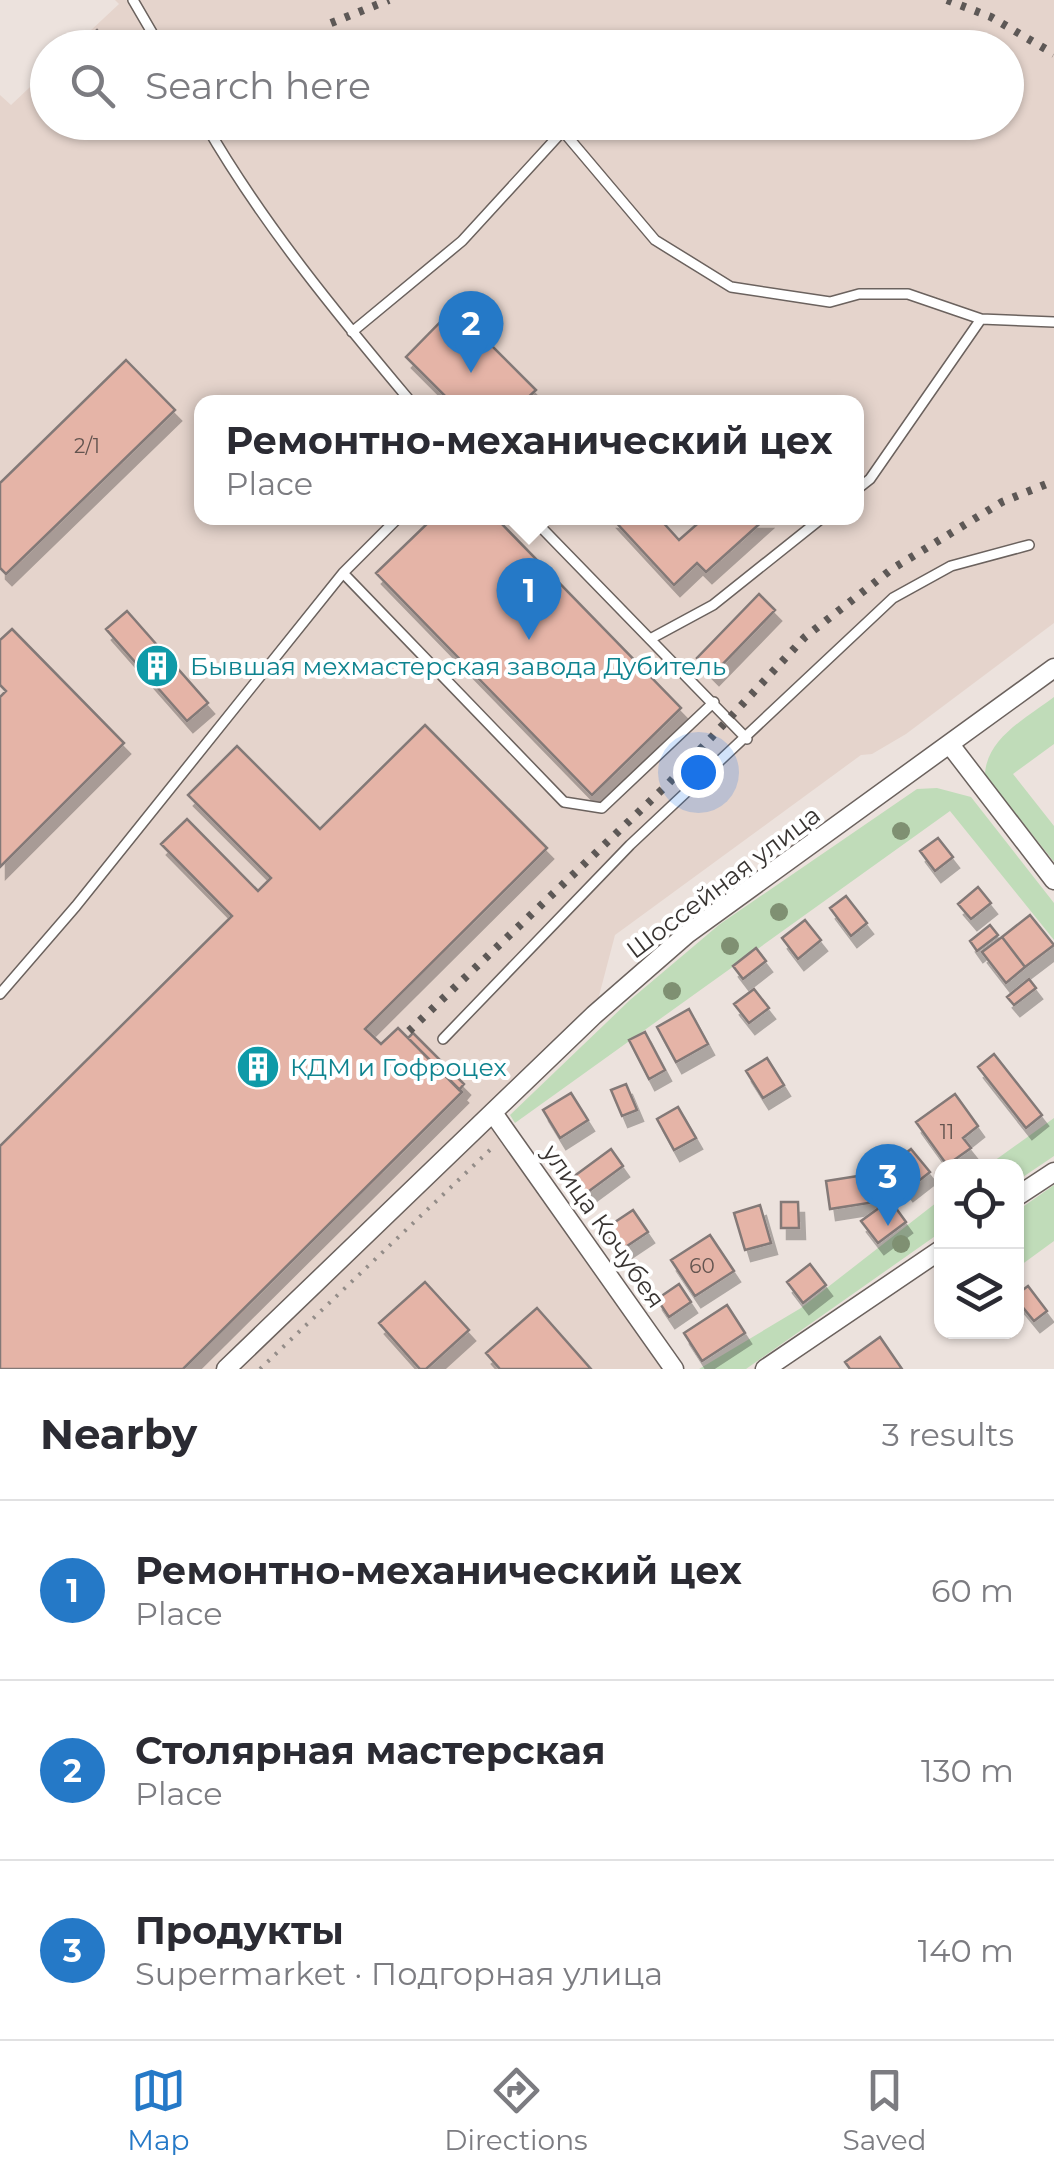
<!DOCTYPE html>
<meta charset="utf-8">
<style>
body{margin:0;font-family:Montserrat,sans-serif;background:#f7f7f7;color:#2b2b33}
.controls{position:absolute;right:30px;bottom:30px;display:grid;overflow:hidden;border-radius:20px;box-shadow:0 2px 8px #0004}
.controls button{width:90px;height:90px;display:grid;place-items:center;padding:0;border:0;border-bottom:2px solid #e1e1e2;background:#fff;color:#2b2b33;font:50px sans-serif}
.you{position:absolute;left:698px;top:772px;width:35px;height:35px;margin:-25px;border:8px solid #fff;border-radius:50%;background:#1a73e8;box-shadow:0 0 0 15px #1a73e833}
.badge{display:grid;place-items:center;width:65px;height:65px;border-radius:50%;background:#2579c7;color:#fff;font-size:32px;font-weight:700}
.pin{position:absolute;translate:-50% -82px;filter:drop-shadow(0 2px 5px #0008)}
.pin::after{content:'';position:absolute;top:52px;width:35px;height:30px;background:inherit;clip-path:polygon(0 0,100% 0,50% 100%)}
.popup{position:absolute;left:194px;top:395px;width:670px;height:130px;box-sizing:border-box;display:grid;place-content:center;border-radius:20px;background:#fff;filter:drop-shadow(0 2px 8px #0005);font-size:32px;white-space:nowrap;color:#7c7c81}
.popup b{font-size:38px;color:#2b2b33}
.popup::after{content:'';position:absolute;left:50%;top:100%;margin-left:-20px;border:20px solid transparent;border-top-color:#fff}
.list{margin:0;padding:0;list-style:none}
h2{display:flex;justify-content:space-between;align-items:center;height:130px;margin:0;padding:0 40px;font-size:42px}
h2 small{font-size:32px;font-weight:400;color:#7c7c81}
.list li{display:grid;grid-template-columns:65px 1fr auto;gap:30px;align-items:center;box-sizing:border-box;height:180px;padding:0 40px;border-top:2px solid #e1e1e2}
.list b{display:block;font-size:38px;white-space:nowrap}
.list p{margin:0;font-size:32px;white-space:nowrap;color:#7c7c81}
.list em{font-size:32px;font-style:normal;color:#7c7c81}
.icon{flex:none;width:55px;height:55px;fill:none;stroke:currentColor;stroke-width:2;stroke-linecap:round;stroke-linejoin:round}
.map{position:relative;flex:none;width:1054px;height:1369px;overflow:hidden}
.search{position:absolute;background:#fff;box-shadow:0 2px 8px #0004;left:30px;right:30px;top:30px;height:110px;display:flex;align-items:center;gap:25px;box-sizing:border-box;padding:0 35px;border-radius:55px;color:#7c7c81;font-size:38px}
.sheet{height:670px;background:#fff}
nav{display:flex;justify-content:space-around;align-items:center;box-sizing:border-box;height:140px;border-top:2px solid #e1e1e2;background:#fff;font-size:28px;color:#7c7c81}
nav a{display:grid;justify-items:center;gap:5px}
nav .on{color:#2579c7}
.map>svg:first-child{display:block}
.built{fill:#e5d4cc;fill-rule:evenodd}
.green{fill:#c0dcb9}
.building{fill:#e5b4a7;stroke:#837977;stroke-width:2.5;filter:url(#shadow)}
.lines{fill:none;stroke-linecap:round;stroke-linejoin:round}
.service-casing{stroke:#6b625e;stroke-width:12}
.minor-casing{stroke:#6b625e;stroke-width:21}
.path{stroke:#938c88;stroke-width:4;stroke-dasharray:2.5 8;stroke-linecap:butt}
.service{stroke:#fff;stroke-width:9}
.minor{stroke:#fff;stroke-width:18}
.rail{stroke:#5d5856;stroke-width:8;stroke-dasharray:5 10;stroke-linecap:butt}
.tree{fill:#7f9072}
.labels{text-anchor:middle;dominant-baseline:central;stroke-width:8;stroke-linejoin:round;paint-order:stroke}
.number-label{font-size:20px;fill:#63544f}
.culture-label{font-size:25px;fill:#0d838f;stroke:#fff;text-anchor:start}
.street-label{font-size:25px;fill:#383432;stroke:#fff}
</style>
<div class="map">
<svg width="1054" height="1369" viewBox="0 0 1054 1369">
<defs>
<filter id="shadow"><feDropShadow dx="6" dy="11" stdDeviation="0" flood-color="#0004"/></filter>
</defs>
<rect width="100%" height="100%" fill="#ece2dd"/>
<!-- built -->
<path class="built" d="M115 0H1054V623L906 734 872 754 861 755 615 935 594 1015 493 1113 674 1369H0V95L11 105 47 71 48 122H1006V48L73 47 119 4ZM202 402H856V518H202Z"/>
<!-- green -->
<path class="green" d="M1054 697V744L1013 774 1054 826V862L985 775C986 738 1028 717 1054 697Z
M937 788 971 797 1054 903V940L950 811 515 1123 510 1115 630 1000 720 924 917 789Z
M1054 1118V1156L1017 1181 1016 1166H987Z
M1054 1185V1241L1017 1268V1211Z
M941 1199V1232L746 1369H699L801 1308Z"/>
<!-- building -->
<path class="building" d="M97 30 113 48H85L82 44Z
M454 308 536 390 523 402H451L406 357Z
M126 360 175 410 6 574 0 568V483Z
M433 518H496L681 708 592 795 376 573Z
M612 518H659L679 540 704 518H766L706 572 697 563 674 585Z
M759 594 775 610 713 674 697 658Z
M127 611 208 703 187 721 106 629Z
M12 629 124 743 0 867V697L6 691 0 685V640Z
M425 725 547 848 365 1029 381 1044 398 1028 462 1092 183 1369H0V1146L232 916 161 844 187 819 258 891 271 878 188 795 237 746 320 829Z
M938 838 953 857 935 871 920 851Z
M978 887 991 903 971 919 958 904Z
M846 896 867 923 851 936 830 908Z
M1030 915 1054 945 1025 967 1002 937Z
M805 920 821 940 798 959 782 938Z
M990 925 998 935 977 951 970 941Z
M1002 937 1025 967 1006 983 982 952Z
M756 948 766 961 743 979 733 966Z
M1029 979 1036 988 1014 1005 1007 997Z
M754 989 769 1008 749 1023 734 1004Z
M689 1009 708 1044 676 1062 657 1027Z
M645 1032 665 1070 649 1079 629 1040Z
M413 1033 464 1084 459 1090 408 1038Z
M994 1054 1042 1115 1026 1128 978 1067Z
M767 1058 784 1085 763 1098 746 1071Z
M626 1084 637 1110 622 1116 611 1090Z
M571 1093 588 1120 560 1138 543 1110Z
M955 1094 978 1126 963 1138 971 1148 947 1165 916 1122Z
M678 1107 696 1138 674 1150 657 1119Z
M611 1149 623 1166 585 1194 573 1177Z
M911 1149 930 1172 907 1190 889 1166Z
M877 1173 881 1201 830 1209 826 1181Z
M890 1200 906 1222 878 1243 861 1221Z
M781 1202H798L799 1228H781Z
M760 1205 771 1243 745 1250 734 1213Z
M633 1210 648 1232 618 1252 603 1230Z
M710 1235 734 1271 695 1296 671 1260Z
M810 1264 826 1285 803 1303 787 1282Z
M425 1282 469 1330 426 1369H420L379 1323Z
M679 1284 691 1302 669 1317 657 1299Z
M1028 1286 1047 1311 1034 1321 1016 1299V1295Z
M727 1305 745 1333 702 1361 684 1333Z
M537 1308 591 1369H500L486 1353Z
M880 1337 902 1369H850L845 1362Z"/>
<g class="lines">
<!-- service casing -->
<g class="service-casing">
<path id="service" d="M133 0 161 48
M655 48 665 39
M204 122C262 223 337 314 411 402
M562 130 655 240 731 287 830 302 859 294H908L981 319 1054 322
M352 332 462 241 571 122
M856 490 870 479 981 319
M532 518 747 739
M343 573 564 802 602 808 714 702
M652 638 713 605 822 518
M0 994 76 906 343 573 398 518
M443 1039 630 845 893 598 951 566 1029 545"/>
</g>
<!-- minor casing -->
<g class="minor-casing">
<path id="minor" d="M951 746 1054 880
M493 1113 674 1369
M1016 1197 1054 1172
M226 1369 594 1015 687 934 1054 668
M765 1369 942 1249"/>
</g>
<!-- path -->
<path class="path" d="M260 1369 492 1148"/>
<!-- service -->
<use href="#service" class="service"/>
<!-- minor -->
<use href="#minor" class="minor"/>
<!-- rail -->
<path class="rail" d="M947 0 991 17 1054 54
M331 23 389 0
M409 1031 667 785 805 637 892 569 1002 502 1054 481"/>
</g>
<!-- trees -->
<g class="tree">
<circle cx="901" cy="831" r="9"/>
<circle cx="779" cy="912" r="9"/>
<circle cx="730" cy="946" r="9"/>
<circle cx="672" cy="991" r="9"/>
<circle cx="901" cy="1244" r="9"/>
</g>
<!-- icons -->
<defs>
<g id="building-disc" transform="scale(2.25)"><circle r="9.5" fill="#0f9aa8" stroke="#fff"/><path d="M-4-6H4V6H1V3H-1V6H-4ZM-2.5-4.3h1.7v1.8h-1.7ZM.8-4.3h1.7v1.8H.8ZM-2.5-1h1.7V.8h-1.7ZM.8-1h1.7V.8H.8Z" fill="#fff"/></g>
</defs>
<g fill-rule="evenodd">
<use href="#building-disc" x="157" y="666"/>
<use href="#building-disc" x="258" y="1067"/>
</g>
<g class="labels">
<!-- number labels -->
<g class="number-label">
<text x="87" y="446">2/1</text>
<text x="947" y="1132">11</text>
<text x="702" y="1266">60</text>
</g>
<!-- culture labels -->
<g class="culture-label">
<text x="190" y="666">Бывшая мехмастерская завода Дубитель</text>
<text x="290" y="1067">КДМ и Гофроцех</text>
</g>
<!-- street labels -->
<g class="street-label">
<text transform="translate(723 882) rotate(-37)">Шоссейная улица</text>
<text transform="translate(604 1226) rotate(55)">улица Кочубея</text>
</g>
</g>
</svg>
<div class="controls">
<button><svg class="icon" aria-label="locate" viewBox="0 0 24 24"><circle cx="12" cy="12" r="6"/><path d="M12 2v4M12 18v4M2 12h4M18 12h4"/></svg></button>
<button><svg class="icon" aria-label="layers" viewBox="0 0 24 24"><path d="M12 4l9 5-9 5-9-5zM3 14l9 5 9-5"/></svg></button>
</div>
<div class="you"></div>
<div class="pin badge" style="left:529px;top:640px">1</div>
<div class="popup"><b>Ремонтно-механический цех</b>Place</div>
<div class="pin badge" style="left:471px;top:373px">2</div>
<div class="pin badge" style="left:888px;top:1226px">3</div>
<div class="search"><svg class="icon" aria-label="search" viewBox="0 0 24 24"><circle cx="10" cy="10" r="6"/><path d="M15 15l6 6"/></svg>Search here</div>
</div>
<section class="sheet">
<h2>Nearby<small>3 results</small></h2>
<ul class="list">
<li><span class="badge">1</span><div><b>Ремонтно-механический цех</b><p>Place</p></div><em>60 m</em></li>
<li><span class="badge">2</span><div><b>Столярная мастерская</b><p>Place</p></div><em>130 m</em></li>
<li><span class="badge">3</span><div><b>Продукты</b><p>Supermarket · Подгорная улица</p></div><em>140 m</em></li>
</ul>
</section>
<nav>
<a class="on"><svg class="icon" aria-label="map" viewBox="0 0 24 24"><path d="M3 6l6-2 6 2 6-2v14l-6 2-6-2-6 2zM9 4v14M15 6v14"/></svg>Map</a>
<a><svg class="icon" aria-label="directions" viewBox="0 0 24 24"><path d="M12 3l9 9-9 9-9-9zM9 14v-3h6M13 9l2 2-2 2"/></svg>Directions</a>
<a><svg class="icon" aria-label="saved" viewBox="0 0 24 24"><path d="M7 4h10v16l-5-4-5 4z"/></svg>Saved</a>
</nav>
